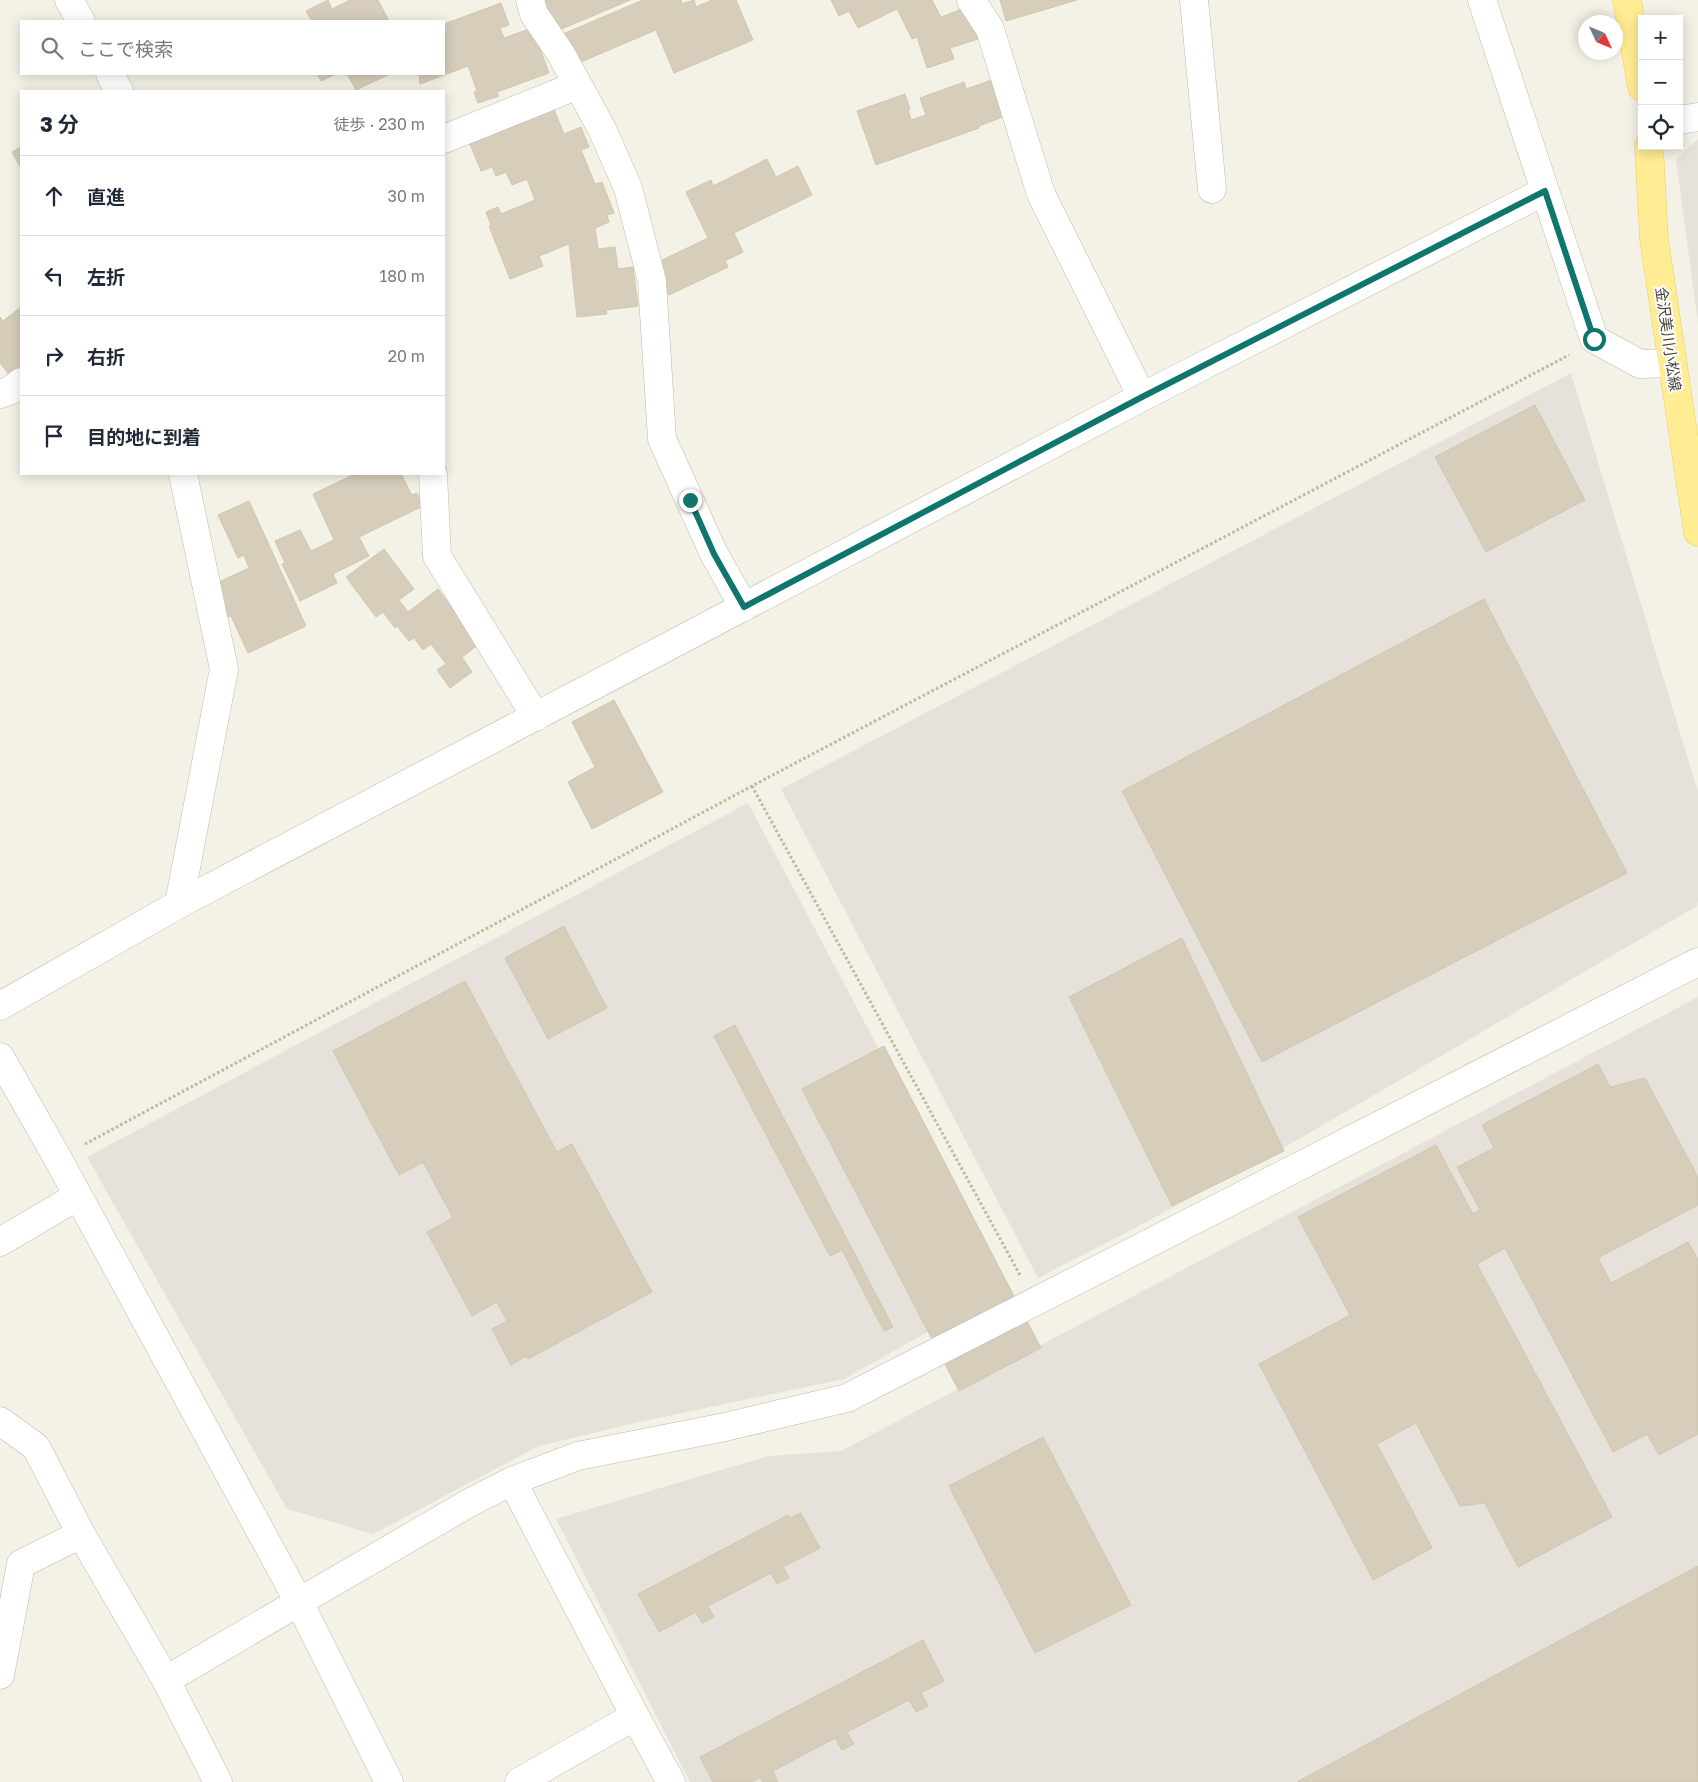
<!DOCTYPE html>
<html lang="ja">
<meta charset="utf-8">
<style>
body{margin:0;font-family:"Golos Text","Noto Sans JP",sans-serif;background:#f2f2f3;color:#1f2937}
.controls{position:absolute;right:15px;top:15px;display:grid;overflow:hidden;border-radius:0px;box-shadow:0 2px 12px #0003}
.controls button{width:45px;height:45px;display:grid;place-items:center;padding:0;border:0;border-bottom:1px solid #e0e1e3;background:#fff;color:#1f2937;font:25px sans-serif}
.compass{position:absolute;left:1578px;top:15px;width:45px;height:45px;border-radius:50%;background:#fff;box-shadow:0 2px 12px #0003;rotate:134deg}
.stop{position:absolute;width:15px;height:15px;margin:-11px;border:4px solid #0f766e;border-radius:50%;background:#fff}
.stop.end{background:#0f766e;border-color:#fff;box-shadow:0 1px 5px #0008}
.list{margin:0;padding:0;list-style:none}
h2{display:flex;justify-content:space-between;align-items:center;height:65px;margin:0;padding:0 20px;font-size:21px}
h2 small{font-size:16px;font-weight:400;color:#747a83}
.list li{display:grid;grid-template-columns:32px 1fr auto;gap:15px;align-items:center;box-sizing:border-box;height:80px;padding:0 20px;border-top:1px solid #e0e1e3}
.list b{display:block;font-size:19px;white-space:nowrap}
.list em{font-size:16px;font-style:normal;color:#747a83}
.icon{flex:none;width:28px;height:28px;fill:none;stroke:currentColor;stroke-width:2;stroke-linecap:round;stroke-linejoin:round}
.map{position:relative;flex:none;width:1698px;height:1782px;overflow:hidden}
.search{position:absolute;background:#fff;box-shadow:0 2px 12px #0003;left:20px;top:20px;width:425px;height:55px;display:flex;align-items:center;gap:12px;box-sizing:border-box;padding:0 18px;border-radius:0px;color:#747a83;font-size:19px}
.panel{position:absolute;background:#fff;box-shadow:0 2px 12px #0003;left:20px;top:90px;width:425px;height:385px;border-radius:0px}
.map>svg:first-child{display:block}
.industrial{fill:#e6e2db}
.building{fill:#d6cebb;stroke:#d1c7ad}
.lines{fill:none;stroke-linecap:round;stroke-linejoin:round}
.minor-casing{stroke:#c0baa8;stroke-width:29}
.tertiary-casing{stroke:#c0baa8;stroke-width:29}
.primary-casing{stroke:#e9ce5e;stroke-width:29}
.path{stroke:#c2b898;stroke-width:3;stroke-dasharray:2.5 2.5;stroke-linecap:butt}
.minor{stroke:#fff;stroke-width:28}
.tertiary{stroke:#fff;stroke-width:28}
.primary{stroke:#ffec93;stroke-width:28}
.route{stroke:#0f766e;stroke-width:6}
.labels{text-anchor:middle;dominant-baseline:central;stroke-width:4;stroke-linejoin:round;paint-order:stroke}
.street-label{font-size:15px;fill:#474235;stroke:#fff}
</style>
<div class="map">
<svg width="1698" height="1782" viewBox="0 0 1698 1782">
<rect width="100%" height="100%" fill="#f4f1e6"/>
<!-- industrial -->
<path class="industrial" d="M1698 139V323L1676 159Z
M1571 373 1698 792V902L1697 906 1299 1139 1135 1228 1038 1278 781 789Z
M748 803 1006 1288 844 1379 639 1422 539 1446 373 1534 287 1509 87 1157Z
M1698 997V1782H690L556 1519 768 1456 841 1451Z"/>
<!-- building -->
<path class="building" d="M328 0 332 9 350 0H378L389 21H312L306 11Z
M544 0H630L557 31Z
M643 0H681L682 4 694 0 696 7 712 0H736L753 40 674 73 656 30 576 64 563 34Z
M831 0H932L941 17 967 7 978 39 950 48 954 59 927 68 917 37 912 39 897 9 858 28 849 11 839 16Z
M1000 0H1077L1006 21Z
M501 3 509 25 500 28 504 38 532 28 549 73 497 92 499 96 478 103 474 92 477 91 468 66 420 84 419 74H444V24Z
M317 74H336L321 81Z
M347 74H390L356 90Z
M995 79 1008 115 979 126V128L876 165 857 111 905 94 910 109 908 110 911 120 926 115 920 98 964 82 966 89Z
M550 100 564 134 581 127 589 147 581 150 595 184 602 182 614 213 607 215 609 222 595 228 598 249 615 247 618 269 633 267 638 306 606 310 607 314 577 317 569 244 539 256 543 266 510 279 489 226 491 225 486 212 498 207 501 214 535 200 527 179 512 185 506 172 496 176 492 167 481 171 468 139Z
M21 147V168L12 152Z
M767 159 776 177 798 166 812 195 734 233 743 252 725 261 728 267 669 295 654 264 708 238 686 192 711 180 713 186Z
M21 307V367L10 376 0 363V317L3 321Z
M1535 405 1585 500 1486 552 1435 457Z
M355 474H401L412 495 417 493 423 506 359 537 369 556 333 574 337 583 300 601 282 564 285 563 275 541 300 530 311 551 334 540 313 494Z
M249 501 306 626 248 653 231 616 225 618 210 586 249 568 244 555 238 558 218 515Z
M384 549 414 589 399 600 408 612 438 589 479 644 462 657 472 672 450 688 437 670 446 664 431 644 423 650 414 638 409 641 397 626 395 628 383 612 376 617 346 577Z
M1484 599 1627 873 1262 1062 1122 791Z
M614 700 663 792 592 829 568 782 595 767 572 722Z
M564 926 607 1008 548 1039 505 958Z
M1182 938 1284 1151 1172 1206 1069 997Z
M465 981 557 1152 572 1144 652 1292 528 1359 526 1356 511 1365 492 1329 507 1321 497 1302 472 1316 427 1232 453 1218 423 1162 399 1175 333 1051Z
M735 1025 893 1327 884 1331 842 1250 830 1256 714 1036Z
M884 1046 1041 1348 959 1391 802 1089Z
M1598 1064 1610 1087 1645 1078 1698 1177V1205L1598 1258 1611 1283 1688 1242 1698 1260V1434L1659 1455 1647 1434 1613 1452 1505 1248 1477 1264 1612 1517 1518 1567 1485 1503 1460 1506 1416 1423 1377 1444 1432 1548 1373 1580 1259 1364 1350 1315 1298 1217 1436 1145 1473 1214 1480 1210 1457 1167 1494 1148 1482 1125Z
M1043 1437 1131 1605 1035 1653 949 1486Z
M801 1513 820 1548 783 1567 789 1578 777 1584 771 1573 708 1606 714 1617 702 1623 696 1612 659 1632 638 1594 788 1515 790 1518Z
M1698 1566V1782H1297Z
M923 1640 944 1681 921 1693 928 1706 916 1712 909 1700 847 1732 854 1744 842 1750 835 1738 773 1771 778 1782H763L760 1778 752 1782H713L700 1757Z"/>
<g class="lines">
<!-- minor casing -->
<g class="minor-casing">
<path id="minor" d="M69 0 81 21
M530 0 534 14 561 54 602 129 628 188 652 281 662 439 714 554 744 607
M971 0 990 29 1041 194 1142 397
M1194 0 1212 189
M1482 0 1594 339 1640 364 1672 363
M110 74 119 91
M1679 120 1698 117
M444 139 578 85
M0 394 11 390 21 382
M433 474 437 556 536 717
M179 904 224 669 183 474
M0 1006 179 904 1142 397 1545 191
M0 1421 36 1447 81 1534 166 1680 218 1782
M512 1481 635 1716 671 1782
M0 1675 21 1564 81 1534
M166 1680 299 1602
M519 1782 635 1716"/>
</g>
<!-- tertiary casing -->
<g class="tertiary-casing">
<path id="tertiary" d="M0 1057 57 1157 299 1602 389 1782
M0 1242 78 1196
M299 1602 469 1503 512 1481 578 1456 725 1427 847 1398 1698 962"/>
</g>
<!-- primary casing -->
<g class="primary-casing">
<path id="primary" d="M1627 0 1642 87
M1649 146 1654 239 1698 532"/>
</g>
<!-- path -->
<path class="path" d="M752 786 1020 1275
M85 1144 752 786 1569 355"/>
<!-- minor -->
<use href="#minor" class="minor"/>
<!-- tertiary -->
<use href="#tertiary" class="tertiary"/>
<!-- primary -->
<use href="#primary" class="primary"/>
</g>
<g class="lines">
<!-- route -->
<path class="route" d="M690 500 714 554 744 607 1142 397 1545 191 1594 339"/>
</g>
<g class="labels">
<!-- street labels -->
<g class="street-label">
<text transform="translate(1669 339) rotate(82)">金沢美川小松線</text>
</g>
</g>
</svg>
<div class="controls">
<button>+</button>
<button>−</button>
<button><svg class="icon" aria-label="locate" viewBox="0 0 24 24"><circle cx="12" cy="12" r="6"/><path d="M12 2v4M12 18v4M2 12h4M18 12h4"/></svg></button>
</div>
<svg class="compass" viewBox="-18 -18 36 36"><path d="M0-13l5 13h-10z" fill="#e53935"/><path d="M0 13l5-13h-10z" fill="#747a83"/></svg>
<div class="stop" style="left:1594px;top:339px"></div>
<div class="stop end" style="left:690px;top:500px"></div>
<div class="search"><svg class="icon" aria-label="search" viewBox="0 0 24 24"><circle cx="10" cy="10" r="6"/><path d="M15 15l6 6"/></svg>ここで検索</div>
<section class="panel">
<h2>3 分<small>徒歩 · 230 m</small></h2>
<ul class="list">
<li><svg class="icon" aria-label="ahead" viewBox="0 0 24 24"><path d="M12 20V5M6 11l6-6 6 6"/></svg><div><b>直進</b></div><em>30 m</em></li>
<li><svg class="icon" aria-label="left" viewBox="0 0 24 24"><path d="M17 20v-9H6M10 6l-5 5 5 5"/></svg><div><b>左折</b></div><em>180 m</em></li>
<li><svg class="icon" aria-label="right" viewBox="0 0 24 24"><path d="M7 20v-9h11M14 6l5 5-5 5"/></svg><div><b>右折</b></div><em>20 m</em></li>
<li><svg class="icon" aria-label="arrive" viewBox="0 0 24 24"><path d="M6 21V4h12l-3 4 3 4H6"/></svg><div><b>目的地に到着</b></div></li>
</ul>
</section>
</div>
